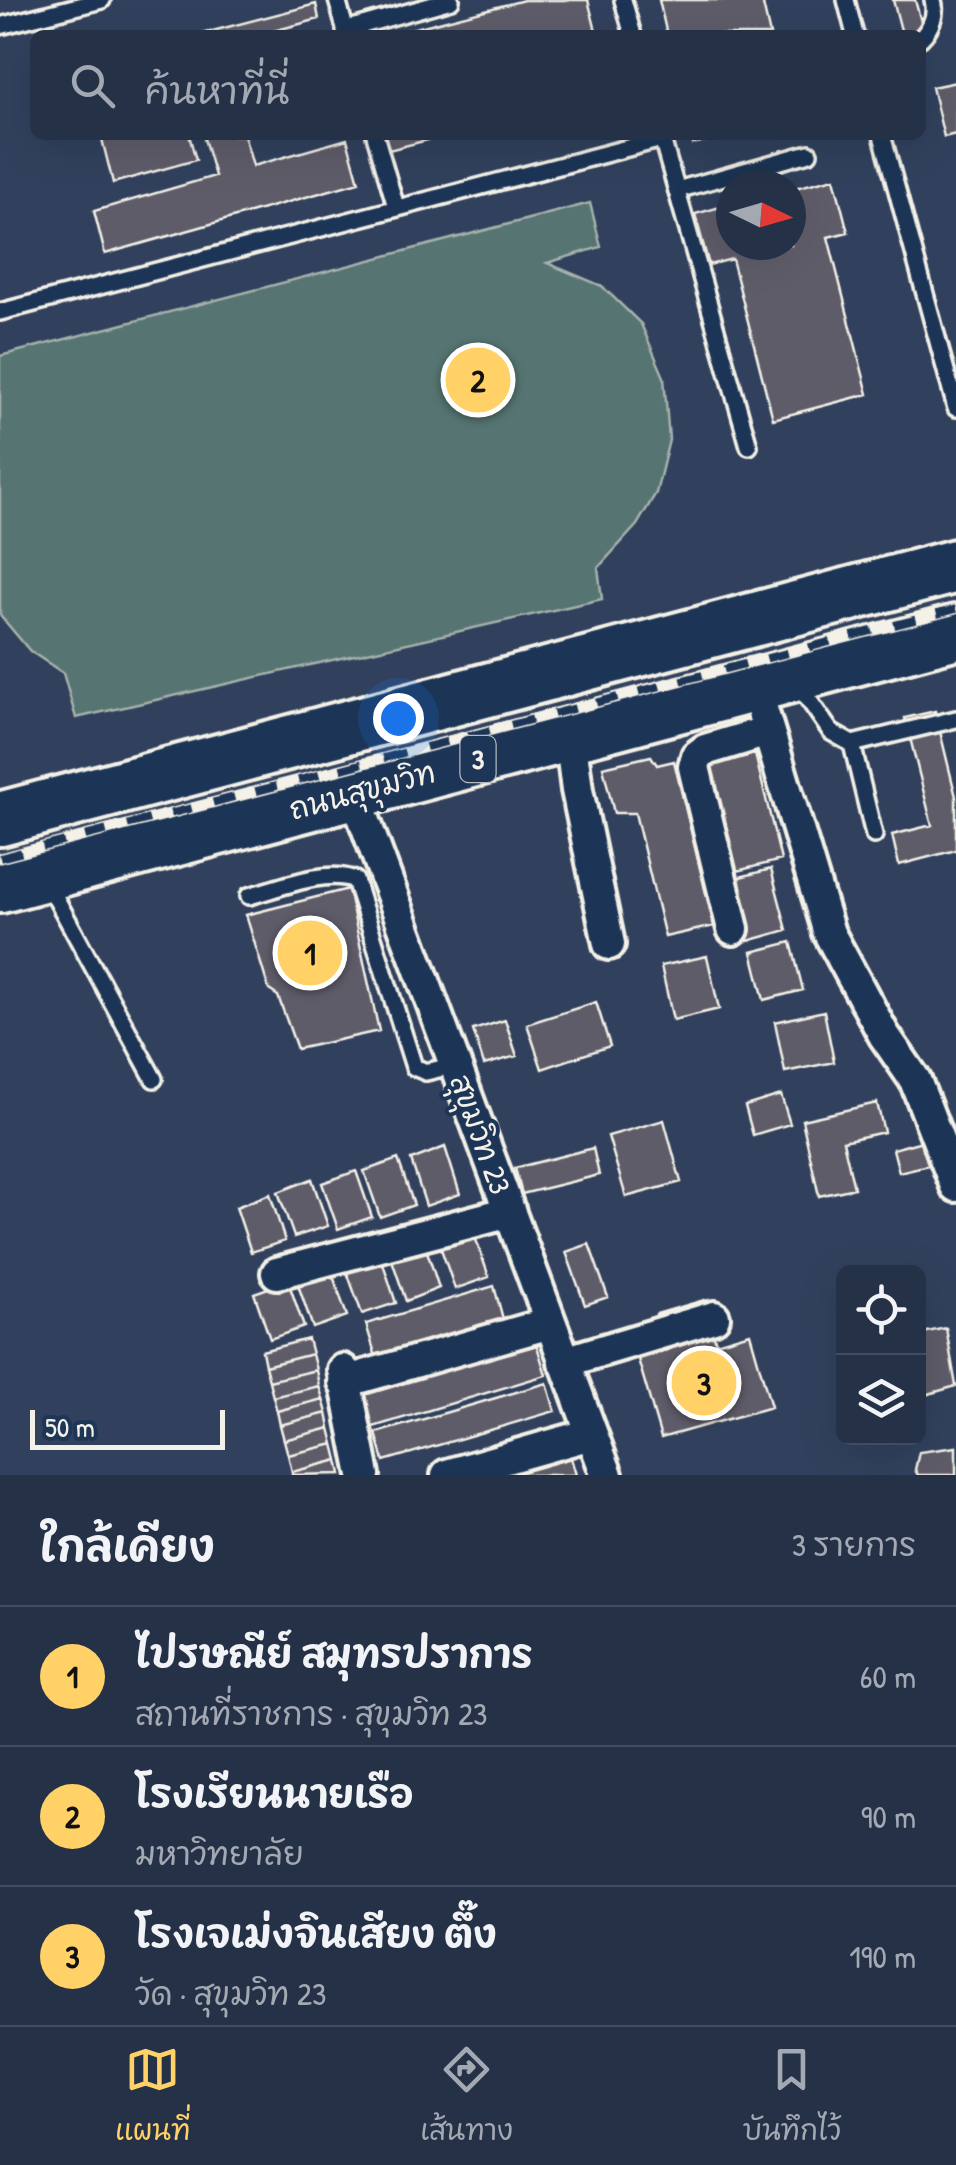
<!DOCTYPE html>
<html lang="th">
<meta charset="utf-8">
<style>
body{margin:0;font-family:"Patrick Hand","Playpen Sans Thai",sans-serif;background:#2d394d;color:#f1f3f6}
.controls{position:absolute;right:30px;bottom:30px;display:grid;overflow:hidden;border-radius:15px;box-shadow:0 10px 40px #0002}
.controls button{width:90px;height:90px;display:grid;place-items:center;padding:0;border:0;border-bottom:2px solid #424c5f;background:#253146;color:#f1f3f6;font:50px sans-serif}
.compass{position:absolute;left:716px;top:170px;width:90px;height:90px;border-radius:50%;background:#253146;box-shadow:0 10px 40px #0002;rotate:95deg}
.scale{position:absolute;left:30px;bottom:25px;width:195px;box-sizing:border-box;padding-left:10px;border:5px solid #f4f1e8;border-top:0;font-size:28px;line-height:35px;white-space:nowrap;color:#f4f1e8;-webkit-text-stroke:8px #1d3557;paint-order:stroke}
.you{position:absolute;left:398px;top:718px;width:35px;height:35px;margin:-25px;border:8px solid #fff;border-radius:50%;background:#1a73e8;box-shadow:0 0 0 15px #1a73e833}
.badge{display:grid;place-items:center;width:65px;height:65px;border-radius:50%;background:#ffd166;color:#111;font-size:32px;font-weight:700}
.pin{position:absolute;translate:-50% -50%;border:5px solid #fff;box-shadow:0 2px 10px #0006}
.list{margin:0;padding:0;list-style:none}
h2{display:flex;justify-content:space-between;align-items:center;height:130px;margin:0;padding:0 40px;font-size:42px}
h2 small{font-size:32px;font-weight:400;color:#a3a9b3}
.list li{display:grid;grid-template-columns:65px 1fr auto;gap:30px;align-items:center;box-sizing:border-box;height:140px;padding:0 40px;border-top:2px solid #424c5f}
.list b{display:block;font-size:38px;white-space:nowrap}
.list p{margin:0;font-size:32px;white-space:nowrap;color:#a3a9b3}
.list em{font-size:32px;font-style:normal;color:#a3a9b3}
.icon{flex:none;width:55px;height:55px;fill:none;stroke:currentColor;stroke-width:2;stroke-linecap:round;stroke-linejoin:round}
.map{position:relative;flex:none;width:956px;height:1475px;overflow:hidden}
.search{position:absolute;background:#253146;box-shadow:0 10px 40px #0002;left:30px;right:30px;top:30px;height:110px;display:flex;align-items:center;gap:25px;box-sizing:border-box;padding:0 35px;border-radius:15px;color:#a3a9b3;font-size:38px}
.sheet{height:550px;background:#253146}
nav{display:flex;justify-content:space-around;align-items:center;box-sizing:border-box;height:140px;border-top:2px solid #424c5f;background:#253146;font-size:28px;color:#a3a9b3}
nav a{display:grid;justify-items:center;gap:5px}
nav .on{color:#ffd166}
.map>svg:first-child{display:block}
.green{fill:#577472;stroke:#a6b2ad;stroke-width:2.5}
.building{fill:#5f5c6b;stroke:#f4f1e8;stroke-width:2.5}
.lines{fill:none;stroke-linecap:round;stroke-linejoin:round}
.service-casing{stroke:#f4f1e8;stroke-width:22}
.minor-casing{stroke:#f4f1e8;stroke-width:38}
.trunk-casing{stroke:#f4f1e8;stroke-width:60}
.service{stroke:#1d3557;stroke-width:15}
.minor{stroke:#1d3557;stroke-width:30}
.trunk{stroke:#1d3557;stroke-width:52}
.rail-casing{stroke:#f4f1e8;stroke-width:11}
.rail{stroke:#1d3557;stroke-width:8;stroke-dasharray:22;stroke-linecap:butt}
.labels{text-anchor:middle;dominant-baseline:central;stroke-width:8;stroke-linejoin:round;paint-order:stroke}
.shield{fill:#1d3557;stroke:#b4b9bc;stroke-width:2.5}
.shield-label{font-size:28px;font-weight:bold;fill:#f4f1e8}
.street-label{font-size:30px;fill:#f4f1e8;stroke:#1d3557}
</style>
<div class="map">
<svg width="956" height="1475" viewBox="0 0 956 1475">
<rect width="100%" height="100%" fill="#31415d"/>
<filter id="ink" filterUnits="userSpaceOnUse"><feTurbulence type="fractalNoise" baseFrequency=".01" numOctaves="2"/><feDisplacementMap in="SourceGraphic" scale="20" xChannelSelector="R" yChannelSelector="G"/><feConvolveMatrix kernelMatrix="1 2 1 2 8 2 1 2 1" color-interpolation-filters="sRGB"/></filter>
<g filter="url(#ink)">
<!-- green -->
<path class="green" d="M590 203 601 247 547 263 602 286 641 324 664 377 669 440 656 493 637 525 598 568 602 599 76 718 63 673 30 651 0 615V356Z"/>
<!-- building -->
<path class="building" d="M524 0H588L597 35H388Z
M659 0H762L770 35H667Z
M893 0H915L923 29 902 34Z
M316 4 319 19 258 35H197Z
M956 82V134L944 137 932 87Z
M101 135H189L196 160 113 183Z
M203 135H244L253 166 347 139 359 182 105 254 94 211 215 176Z
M382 135H447L385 151Z
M691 135H730L693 144Z
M834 178 848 232 828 237 868 394 773 419 732 259 709 265 695 214 731 204V245H791V189Z
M935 711 956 797V850L899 865 892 835 932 825 905 718Z
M755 754 781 860 729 873 703 767Z
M651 756 657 765 674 761 714 926 665 937 635 813H614L603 767Z
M771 869 787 930 748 941 732 879Z
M348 889 379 1031 297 1049 278 996 269 990 246 915Z
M791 942 803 990 764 1000 752 952Z
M707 956 719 1009 673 1020 661 966Z
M596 1002 610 1046 542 1069 527 1024Z
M824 1011 834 1062 785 1072 775 1022Z
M505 1020 517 1056 484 1065 473 1030Z
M781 1095 790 1124 753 1135 745 1106Z
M877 1103 884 1132 843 1141 854 1188 819 1196 802 1120Z
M664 1120 681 1182 626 1197 608 1136Z
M922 1141 928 1165 899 1172 893 1149Z
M445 1147 460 1194 426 1206 411 1160Z
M593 1148 599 1175 522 1194 515 1168Z
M398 1159 414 1205 380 1217 364 1171Z
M356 1171 372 1217 338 1229 322 1183Z
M312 1179 328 1226 294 1237 278 1192Z
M270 1194 285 1241 251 1252 236 1207Z
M473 1231 489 1277 455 1289 439 1243Z
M424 1242 439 1288 406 1301 390 1254Z
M589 1244 608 1297 585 1305 566 1252Z
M381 1257 396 1303 362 1314 346 1269Z
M331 1270 347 1316 313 1328 297 1282Z
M288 1281 304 1327 270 1339 254 1293Z
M494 1286 503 1319 376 1357 366 1324Z
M704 1300 716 1343 750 1333 771 1407 661 1438 638 1359 667 1350 656 1314Z
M946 1328 956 1386 918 1397V1334Z
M308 1339 312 1354 265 1366 262 1351Z
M536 1343 546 1375 370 1428 361 1396Z
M312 1354 316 1370 269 1381 265 1366Z
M316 1370 319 1386 273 1397 269 1381Z
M547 1383 555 1411 384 1461 376 1433Z
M319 1386 323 1399 277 1411 273 1397Z
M323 1399 327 1413 280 1425 277 1411Z
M327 1413 330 1428 284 1440 280 1425Z
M330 1428 334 1444 288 1455 284 1440Z
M334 1444 338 1460 292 1472 288 1455Z
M956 1447V1475H918L915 1470 919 1452Z
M568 1448 576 1475H484Z
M338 1460 341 1474 292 1475V1472Z"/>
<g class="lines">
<!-- service casing -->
<g class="service-casing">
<path id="service" d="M337 0 347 35
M623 0 633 35
M846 0 855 35
M0 26 102 0
M345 30 451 0
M921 38C931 28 937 14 933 0
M375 135 396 207
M661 135 749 446
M882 135 956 408
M677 190 809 153
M0 312 662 139
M797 683 831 732 852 744 956 719
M852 744 874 835
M47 882 154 1079
M249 896C279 888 326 868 355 880L414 1067 426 1072 455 1065"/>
</g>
<!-- minor casing -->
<g class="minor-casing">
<path id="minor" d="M755 686 829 933 884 1035 915 1080 956 1186
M570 735 577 790 609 944
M354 792 607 1475
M733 929 694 767 697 756 705 750 768 731
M277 1273 510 1212
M564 1362 714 1317
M343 1370 364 1475
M344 1382 550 1323
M447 1475 591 1434"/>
</g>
<!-- trunk casing -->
<g class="trunk-casing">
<path id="trunk" d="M0 819 956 566
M0 886 956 632"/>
</g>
<!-- service -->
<use href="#service" class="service"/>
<!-- minor -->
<use href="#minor" class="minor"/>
<!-- trunk -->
<use href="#trunk" class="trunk"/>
<!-- rail casing -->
<g class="rail-casing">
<path id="rail" d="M0 858 956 609"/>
</g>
<!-- rail -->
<use href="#rail" class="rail"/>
</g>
</g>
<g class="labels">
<!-- shield labels -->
<rect class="shield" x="460.5" y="736" width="35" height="46" rx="8"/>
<g class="shield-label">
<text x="478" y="759">3</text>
</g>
<!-- street labels -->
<g class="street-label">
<text transform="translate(362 790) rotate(-15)">ถนนสุขุมวิท</text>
<text transform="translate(481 1134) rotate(70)">สุขุมวิท 23</text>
</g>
</g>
</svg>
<div class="controls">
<button><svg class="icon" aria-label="locate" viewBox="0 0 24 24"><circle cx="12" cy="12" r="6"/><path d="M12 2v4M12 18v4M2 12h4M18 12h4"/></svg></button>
<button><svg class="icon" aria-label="layers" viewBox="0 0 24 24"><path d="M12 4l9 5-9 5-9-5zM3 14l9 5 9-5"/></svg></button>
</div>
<svg class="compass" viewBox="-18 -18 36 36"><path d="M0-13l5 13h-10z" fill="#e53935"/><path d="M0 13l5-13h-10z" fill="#a3a9b3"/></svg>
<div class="scale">50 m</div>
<div class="you"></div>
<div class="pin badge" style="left:310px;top:953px">1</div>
<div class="pin badge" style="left:478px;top:380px">2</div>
<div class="pin badge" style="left:704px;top:1383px">3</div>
<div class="search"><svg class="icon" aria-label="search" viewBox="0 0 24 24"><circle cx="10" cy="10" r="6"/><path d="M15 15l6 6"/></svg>ค้นหาที่นี่</div>
</div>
<section class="sheet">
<h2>ใกล้เคียง<small>3 รายการ</small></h2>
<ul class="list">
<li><span class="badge">1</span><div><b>ไปรษณีย์ สมุทรปราการ</b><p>สถานที่ราชการ · สุขุมวิท 23</p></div><em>60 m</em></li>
<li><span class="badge">2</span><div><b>โรงเรียนนายเรือ</b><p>มหาวิทยาลัย</p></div><em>90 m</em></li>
<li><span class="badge">3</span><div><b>โรงเจเม่งจินเสียง ตึ๊ง</b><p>วัด · สุขุมวิท 23</p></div><em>190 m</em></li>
</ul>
</section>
<nav>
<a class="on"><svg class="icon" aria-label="map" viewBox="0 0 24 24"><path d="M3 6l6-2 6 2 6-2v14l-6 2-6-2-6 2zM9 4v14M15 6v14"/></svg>แผนที่</a>
<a><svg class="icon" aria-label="directions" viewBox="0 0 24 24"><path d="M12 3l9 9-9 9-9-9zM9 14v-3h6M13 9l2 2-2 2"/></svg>เส้นทาง</a>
<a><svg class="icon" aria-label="saved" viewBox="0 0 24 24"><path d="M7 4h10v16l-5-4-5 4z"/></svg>บันทึกไว้</a>
</nav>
